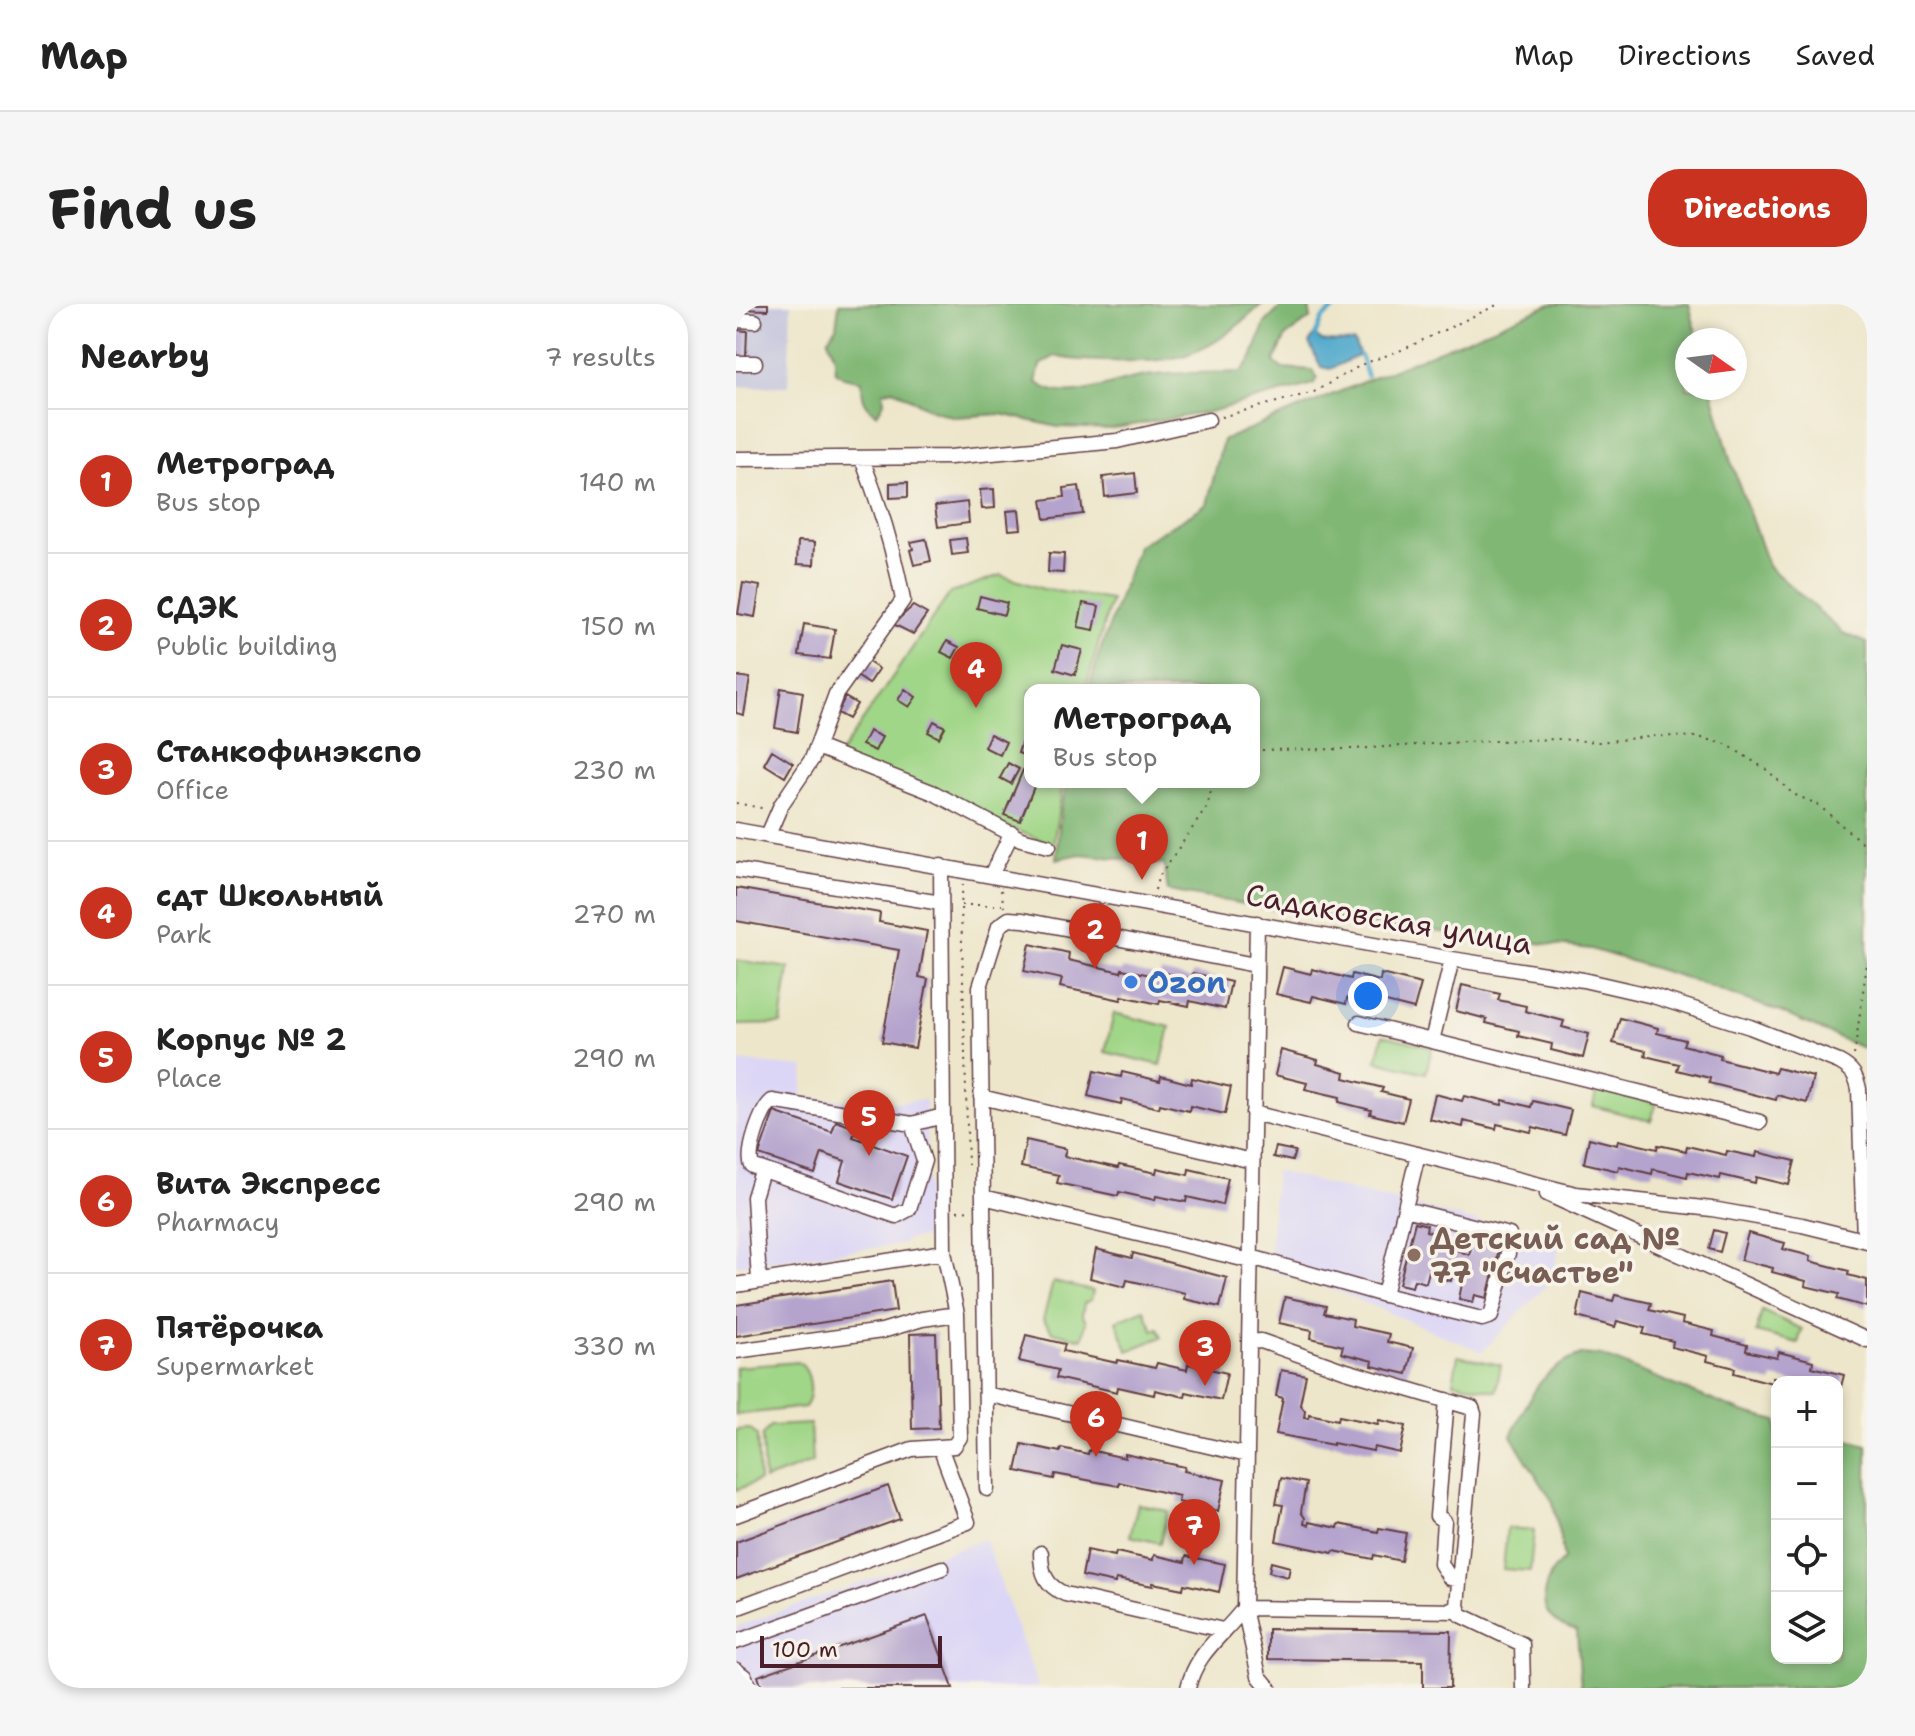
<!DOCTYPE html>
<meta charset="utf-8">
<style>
body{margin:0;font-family:"Shantell Sans",sans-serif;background:#f6f6f6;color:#222}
.controls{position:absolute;right:24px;bottom:24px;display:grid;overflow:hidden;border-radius:16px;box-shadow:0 4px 12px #0003}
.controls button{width:72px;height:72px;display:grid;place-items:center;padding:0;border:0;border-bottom:2px solid #e0e0e0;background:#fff;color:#222;font:40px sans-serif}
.compass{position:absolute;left:939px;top:24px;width:72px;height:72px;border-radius:50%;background:#fff;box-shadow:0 4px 12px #0003;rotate:104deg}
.scale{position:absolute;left:24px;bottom:20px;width:182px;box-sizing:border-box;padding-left:8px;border:4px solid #4a1f2b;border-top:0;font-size:22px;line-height:28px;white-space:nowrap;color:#4a1f2b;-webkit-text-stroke:6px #f7f3e8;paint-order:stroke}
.you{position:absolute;left:632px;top:692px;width:28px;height:28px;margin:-20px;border:6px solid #fff;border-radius:50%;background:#1a73e8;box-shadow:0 0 0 12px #1a73e833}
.badge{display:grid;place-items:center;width:52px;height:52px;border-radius:50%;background:#c8321e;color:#fff;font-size:26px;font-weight:700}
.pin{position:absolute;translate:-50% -66px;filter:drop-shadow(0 2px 4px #0008)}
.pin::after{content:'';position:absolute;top:42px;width:28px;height:24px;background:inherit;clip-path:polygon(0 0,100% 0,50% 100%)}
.popup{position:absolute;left:288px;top:380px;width:236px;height:104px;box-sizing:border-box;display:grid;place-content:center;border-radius:16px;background:#fff;filter:drop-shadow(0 2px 6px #0005);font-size:26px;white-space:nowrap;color:#767676}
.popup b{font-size:30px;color:#222}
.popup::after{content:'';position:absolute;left:50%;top:100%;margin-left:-16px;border:16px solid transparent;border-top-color:#fff}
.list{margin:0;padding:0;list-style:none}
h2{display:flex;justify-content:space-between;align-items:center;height:104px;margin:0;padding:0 32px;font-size:34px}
h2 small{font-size:26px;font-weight:400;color:#767676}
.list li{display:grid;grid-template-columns:52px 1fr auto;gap:24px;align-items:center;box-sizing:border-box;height:144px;padding:0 32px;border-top:2px solid #e0e0e0}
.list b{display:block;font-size:30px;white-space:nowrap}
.list p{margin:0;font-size:26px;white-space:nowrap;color:#767676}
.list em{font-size:26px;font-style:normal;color:#767676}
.icon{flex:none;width:44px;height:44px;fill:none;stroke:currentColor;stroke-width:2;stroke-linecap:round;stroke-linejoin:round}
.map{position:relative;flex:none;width:1131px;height:1384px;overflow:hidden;border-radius:32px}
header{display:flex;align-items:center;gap:48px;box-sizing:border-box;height:112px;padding:0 40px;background:#fff;border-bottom:2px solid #e0e0e0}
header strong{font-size:38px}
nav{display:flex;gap:44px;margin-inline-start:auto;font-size:28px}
.intro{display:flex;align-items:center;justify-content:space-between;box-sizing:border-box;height:192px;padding:0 48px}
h1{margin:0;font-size:56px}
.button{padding:20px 36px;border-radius:32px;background:#c8321e;color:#fff;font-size:28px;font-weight:700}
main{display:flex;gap:48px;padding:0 48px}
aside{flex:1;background:#fff;border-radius:32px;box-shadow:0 4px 12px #0003}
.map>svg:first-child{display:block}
.built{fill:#dcd6f6}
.industrial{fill:#c2c2dc}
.green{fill:#a0d687;stroke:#757a59;stroke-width:2}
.forest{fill:#80b774;stroke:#656b50;stroke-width:2}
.water{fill:#4da7cb;stroke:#4c637b;stroke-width:2}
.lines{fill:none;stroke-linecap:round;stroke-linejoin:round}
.stream{stroke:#4da7cb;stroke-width:4}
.building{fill:#b4a3cd}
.minor-casing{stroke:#623d43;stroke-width:17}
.path{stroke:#623d43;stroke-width:2;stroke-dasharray:2 6;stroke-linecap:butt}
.minor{stroke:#fff;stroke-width:14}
.shop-dot{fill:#3f7fe0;stroke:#f7f3e8;stroke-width:3}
.education-dot{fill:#8d6e63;stroke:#f7f3e8;stroke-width:3}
.labels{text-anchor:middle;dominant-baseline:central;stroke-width:7;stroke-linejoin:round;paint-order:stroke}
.street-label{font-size:30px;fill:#4a1f2b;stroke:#f7f3e8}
.shop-label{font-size:30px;font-weight:bold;fill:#366cbe;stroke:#f7f3e8;text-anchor:start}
.education-label{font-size:30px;font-weight:bold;fill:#785e54;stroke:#f7f3e8;text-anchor:start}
</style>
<header>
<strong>Map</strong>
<nav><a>Map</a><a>Directions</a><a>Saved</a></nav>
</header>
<div class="intro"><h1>Find us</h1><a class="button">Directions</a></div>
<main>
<aside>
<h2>Nearby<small>7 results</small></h2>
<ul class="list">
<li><span class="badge">1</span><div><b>Метроград</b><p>Bus stop</p></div><em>140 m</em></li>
<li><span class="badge">2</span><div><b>СДЭК</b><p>Public building</p></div><em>150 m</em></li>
<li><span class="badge">3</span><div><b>Станкофинэкспо</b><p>Office</p></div><em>230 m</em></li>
<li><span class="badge">4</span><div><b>сдт Школьный</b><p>Park</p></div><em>270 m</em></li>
<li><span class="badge">5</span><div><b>Корпус № 2</b><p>Place</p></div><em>290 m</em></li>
<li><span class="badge">6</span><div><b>Вита Экспресс</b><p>Pharmacy</p></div><em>290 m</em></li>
<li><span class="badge">7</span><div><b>Пятёрочка</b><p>Supermarket</p></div><em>330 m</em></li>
</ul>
</aside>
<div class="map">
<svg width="1131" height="1384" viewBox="0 0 1131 1384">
<rect width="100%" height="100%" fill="#f7f3e8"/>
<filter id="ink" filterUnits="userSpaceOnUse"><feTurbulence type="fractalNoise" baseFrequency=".0125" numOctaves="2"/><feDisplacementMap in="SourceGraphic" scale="16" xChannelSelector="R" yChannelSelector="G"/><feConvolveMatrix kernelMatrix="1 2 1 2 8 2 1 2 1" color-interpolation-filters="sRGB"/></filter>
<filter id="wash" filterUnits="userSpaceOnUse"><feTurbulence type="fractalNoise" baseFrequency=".006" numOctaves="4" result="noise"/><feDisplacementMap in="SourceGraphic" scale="32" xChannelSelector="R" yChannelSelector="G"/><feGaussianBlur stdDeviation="1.8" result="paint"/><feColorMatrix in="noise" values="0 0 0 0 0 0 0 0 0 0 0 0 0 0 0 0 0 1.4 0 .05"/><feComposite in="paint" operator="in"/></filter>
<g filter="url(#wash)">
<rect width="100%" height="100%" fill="#ede6ca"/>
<!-- built -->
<path class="built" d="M0 757 69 763 66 793 143 799 190 796 192 933 169 936V940L0 961Z
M539 867 825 939 815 977 746 1048 606 989 533 966Z
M249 1235 303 1384H0V1323Z"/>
<!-- industrial -->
<path class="industrial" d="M0 0H55L52 82 0 83Z"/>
<!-- green -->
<path class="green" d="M264 271 307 285 375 296 349 386H294V478H327L317 541 101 454 214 289Z
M0 656 53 664 45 720 0 721Z
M378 709 434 723 425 761 369 748Z
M647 731 696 743 690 769 641 757Z
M861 784 920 799 915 817 857 802Z
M317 978 357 987 355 996 348 999 346 1011 350 1017 346 1035 317 1028 307 1016Z
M408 1005 417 1026 422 1024 426 1033 392 1047 380 1017Z
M1026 1007 1066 1025 1062 1039 1020 1028Z
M722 1052 765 1061 760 1087 717 1078Z
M62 1058C75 1066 78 1090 69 1103L0 1111V1063Z
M74 1120 76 1158 28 1176 26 1132 34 1122Z
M14 1125 21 1132 23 1177 0 1186V1126Z
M402 1200 432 1207 424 1239 394 1232Z
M771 1224 798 1226 794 1267 767 1265Z"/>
<!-- forest -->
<path class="forest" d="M103 0H526C468 54 446 59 368 57 351 56 336 57 319 52L304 61 300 78C332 103 375 76 410 72 441 68 473 69 505 68L516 54 529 19 546 2 570 0 573 3 575 14 550 32 538 58 545 64 576 66 582 74 578 80 473 108 373 125 322 123 265 110 219 113 196 106 157 85 147 88 148 98 141 110C127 101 126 93 126 77L108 73 99 67V53L92 35 100 23Z
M815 0H953L962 36H951V84H975L994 155 1032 262 1107 329 1131 339V746L1042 707 947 673 855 645 600 616 432 587 428 560 345 550 320 555 325 505 331 478H518V386H353L362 353 402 242 471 200 487 136Z
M845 1051H864L1006 1108 1041 1117V1354H1101V1133L1131 1141V1384H845L841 1327C835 1325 828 1323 823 1320 797 1303 809 1271 828 1255L817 1198 775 1132C795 1093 801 1067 845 1051Z"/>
<!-- water -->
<path class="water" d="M578 31 586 37 618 38 624 51 594 65 585 63 573 39Z"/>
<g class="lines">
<!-- stream -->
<path class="stream" d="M579 32 586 15 604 0
M624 51 631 72"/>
</g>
<g id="blocks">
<!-- building -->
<path class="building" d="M0 0H32V6L0 5Z
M0 26 11 27 10 52H0Z
M399 169 401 189 369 193 367 173Z
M172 178V193L154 194V179Z
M343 182 347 210 309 215 306 196 329 193 328 184Z
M258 185 259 204 246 205 244 186Z
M231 198 233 219 202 223 199 202Z
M283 206 285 225 273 226 271 207Z
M230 234 232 249 216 251 214 236Z
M190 235 195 257 178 261 174 246 177 245 175 238Z
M62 237 79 238 78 261 61 260Z
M313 249 328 250 327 269 312 268Z
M7 279 24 282 19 313 2 310Z
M244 292 271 299 268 311 241 304Z
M347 299 363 302 358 326 342 323Z
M177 302 191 310 177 330 157 320Z
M68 320 99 325 94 355 63 351Z
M211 337 223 343 217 354 205 348Z
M326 341 346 346 339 371 319 365Z
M128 355 143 365 133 380 118 370Z
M0 372 14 374 8 411 0 409Z
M45 384 67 388 61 428 39 424Z
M169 385 180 393 173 403 162 396Z
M109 393 121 400 112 415 101 409Z
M198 417 209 423 203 434 192 428Z
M133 427 146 433 139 447 126 441Z
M289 428 294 429V453L282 449Z
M254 430 270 438 264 451 248 443Z
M36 446 57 459 49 473 28 460Z
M272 459 283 465 275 480 264 474Z
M287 466 294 470V478H300L284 517 268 511Z
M0 584 144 609 143 618 191 627 183 673 192 675 179 744 146 738 163 646 0 617Z
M294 640 333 649 332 656 385 668 386 665 424 673 425 668 455 675 457 669 495 678 489 705 454 697 453 702 424 696 423 700 386 692 385 696 324 683 326 675 288 667Z
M547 663 575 670 576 665 615 675 616 670 644 677 645 670 685 680 678 705 646 697 644 702 611 694 610 700 577 692 575 698 540 690Z
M726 681 764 690 762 696 790 702 789 707 828 717 826 723 853 730 847 754 815 746 816 740 782 732 783 727 750 719 751 715 720 707Z
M884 714 922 724 921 729 949 736 947 741 985 751 984 755 1039 769 1041 764 1077 773 1071 799 1041 791 1040 796 973 779 974 774 941 766 943 760 909 752 910 747 877 739Z
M545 746 582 756 581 760 609 768 608 774 647 784 645 788 673 795 667 818 634 810 635 806 603 798 604 793 569 785 571 779 539 771Z
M358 767 385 773 386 768 424 777 425 772 455 780 456 774 495 783 489 810 454 802 453 807 424 800 423 804 386 795 385 800 352 792Z
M699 790 726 797 728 792 766 801 767 796 795 803 797 797 835 806 829 831 797 823 795 828 761 820 760 825 728 817 727 823 693 815Z
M38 808 96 828 100 817 120 824 117 833 171 852 156 895 103 877 109 857 86 849 79 870 23 851Z
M853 834 881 841 882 836 921 845 922 841 950 847 951 842 990 851 991 847 1020 853 1021 848 1059 857 1053 881 1020 873 1019 879 985 871 984 875 952 868 951 873 917 865 916 870 883 862 882 867 848 859Z
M290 836 330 845 328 852 382 864 383 861 420 869 421 864 452 871 453 865 492 874 486 901 451 893 450 898 420 892 419 896 383 888 382 892 321 879 323 871 285 863Z
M540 843 559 847 556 857 537 853Z
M679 918 691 921 690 927 702 930 699 943 710 946 711 942 733 951 738 933 751 936 750 942 763 945 751 994 739 991 737 998 723 995 727 975 716 972 715 977 703 974 705 970 693 967 690 979 678 976 676 983 663 980Z
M978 926 989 929 984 948 973 945Z
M1012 929 1049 939 1047 945 1075 952 1074 957 1113 967 1112 971 1131 976V1003L1101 995 1103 990 1069 982 1070 977 1036 968 1037 964 1005 956Z
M360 945 396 954 397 949 491 974 484 1003 448 995 449 989 391 976 389 983 354 974Z
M156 977 160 1007 0 1032V1001Z
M846 989 877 997 879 991 915 999 913 1006 947 1014 946 1019 978 1027 977 1032 1011 1041 1010 1047 1041 1054 1043 1048 1077 1057 1076 1063 1108 1071 1102 1094 1101 1078H1055L1037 1074 1036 1079 998 1069 999 1064 971 1057 972 1052 936 1043 937 1037 907 1030 909 1024 881 1017 879 1023 841 1013Z
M549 993 590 1002 588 1009 617 1015 616 1022 653 1030 651 1038 677 1044 671 1070 636 1062 637 1057 605 1049 607 1042 575 1034 576 1026 543 1019Z
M200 1029 203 1124 176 1125 174 1030Z
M290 1031 329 1040 327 1047 381 1059 382 1056 419 1064 421 1059 451 1066 452 1060 491 1069 485 1096 450 1088 449 1093 419 1086 418 1091 382 1083 381 1088 320 1074 322 1066 283 1057Z
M545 1066 570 1071 564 1100 569 1106 568 1113 573 1114V1110L602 1116 603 1112 642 1120 643 1116 670 1122 664 1149 638 1143 637 1147 597 1139V1141L540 1130 547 1094 540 1092Z
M286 1140 324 1148 325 1144 352 1150 353 1146 389 1154V1150L449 1163 448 1167 489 1176 482 1207 442 1198 443 1192 383 1178V1182L319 1170 318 1175 280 1167Z
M545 1174 570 1179 565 1208 569 1214 568 1220 573 1221V1218L602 1224 603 1220 642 1228 643 1224 670 1229 665 1257 638 1251 637 1255 598 1247 597 1249 540 1237 547 1201 540 1200Z
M152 1182 164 1215 0 1275V1238Z
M351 1246 379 1252 380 1248 417 1256 418 1251 449 1258 450 1252 489 1260 483 1288 448 1280 447 1285 417 1279V1282L380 1275 379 1279 346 1272Z
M535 1258 554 1263 552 1273 533 1268Z
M191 1312 217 1384H26L22 1372Z
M532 1325 715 1327 714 1384H687V1357L532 1355Z"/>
</g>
</g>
<g filter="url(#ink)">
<use href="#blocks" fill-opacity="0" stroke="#623d43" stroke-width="2"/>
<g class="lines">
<!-- minor casing -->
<g class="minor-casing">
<path id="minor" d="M0 16 19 17
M0 59H19
M0 155 214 153 381 137 472 116
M81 443 198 489 285 535 313 542
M0 526 716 655 847 676 917 692 1014 723 1103 758C1116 765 1120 771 1123 785L1128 936
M32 531 45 501 76 455 100 390 167 296C158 247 144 201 126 155
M0 566 205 599
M255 571 276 529
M623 719 1024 818
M696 737 716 655
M245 793 516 857
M36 797 176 820 188 857 173 905 160 912 16 862C10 849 25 806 36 797Z
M517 809 840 890 976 905 1066 921 1131 937
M176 820 207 812
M811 890 1131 1036
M247 893 515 957
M669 905 773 931 775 938 755 1012 746 1015 648 991 682 850
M515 953 648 991
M23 977 18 893 26 867
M0 981 208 948
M513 1038 525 1037 607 1066 736 1104 738 1110 721 1302 725 1311 786 1340 787 1384
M0 1047 146 1027 186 1015 221 1010
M250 1090 511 1151
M711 1096 701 1212 708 1217 705 1260 714 1274 723 1275
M251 1185 244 683 263 622 273 615 287 616 519 661
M0 1211 176 1145 218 1142 224 1133 221 1010 208 948 205 562
M305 1249C305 1269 310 1282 329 1290L487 1326
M0 1304 232 1218 204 1143
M0 1338 206 1264
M0 1366 9 1373 13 1384
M452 1384C460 1348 487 1332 508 1304L521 619
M533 1384 523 1372 508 1304 722 1307"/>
</g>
<!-- path -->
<path class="path" d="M485 113 578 88 627 60 668 45 763 0
M518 446 618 445 728 438 822 435 863 438 920 432 962 433 990 440 1031 466 1057 490 1081 500 1131 543
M0 499 30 505
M227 580 225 601 232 861
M265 586 268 603
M419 586 422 574 471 503 477 478
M225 601H266
M1118 751 1131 660
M221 907 235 906"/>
<!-- minor -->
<use href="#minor" class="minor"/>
</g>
</g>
<!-- markers -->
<circle class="shop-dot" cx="395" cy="678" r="8"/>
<circle class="education-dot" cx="678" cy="951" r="8"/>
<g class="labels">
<!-- street labels -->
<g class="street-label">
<text transform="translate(653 615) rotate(10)">Садаковская улица</text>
</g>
<!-- shop labels -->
<g class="shop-label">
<text x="411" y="678">Ozon</text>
</g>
<!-- education labels -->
<g class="education-label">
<text x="694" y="934">Детский сад №<tspan x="694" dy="34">77 "Счастье"</tspan></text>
</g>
</g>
</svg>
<div class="controls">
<button>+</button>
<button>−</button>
<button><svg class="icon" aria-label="locate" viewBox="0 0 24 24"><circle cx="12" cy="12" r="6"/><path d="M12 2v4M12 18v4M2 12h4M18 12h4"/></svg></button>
<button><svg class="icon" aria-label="layers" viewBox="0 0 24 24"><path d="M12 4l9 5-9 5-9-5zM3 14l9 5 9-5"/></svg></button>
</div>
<svg class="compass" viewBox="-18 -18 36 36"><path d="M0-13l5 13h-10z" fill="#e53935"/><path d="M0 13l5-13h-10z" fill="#767676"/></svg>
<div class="scale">100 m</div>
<div class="you"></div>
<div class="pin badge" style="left:406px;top:576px">1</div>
<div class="popup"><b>Метроград</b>Bus stop</div>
<div class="pin badge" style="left:359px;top:665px">2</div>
<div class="pin badge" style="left:469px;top:1082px">3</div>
<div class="pin badge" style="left:240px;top:404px">4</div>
<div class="pin badge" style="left:133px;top:852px">5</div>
<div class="pin badge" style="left:360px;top:1153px">6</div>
<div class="pin badge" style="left:458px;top:1261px">7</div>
</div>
</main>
